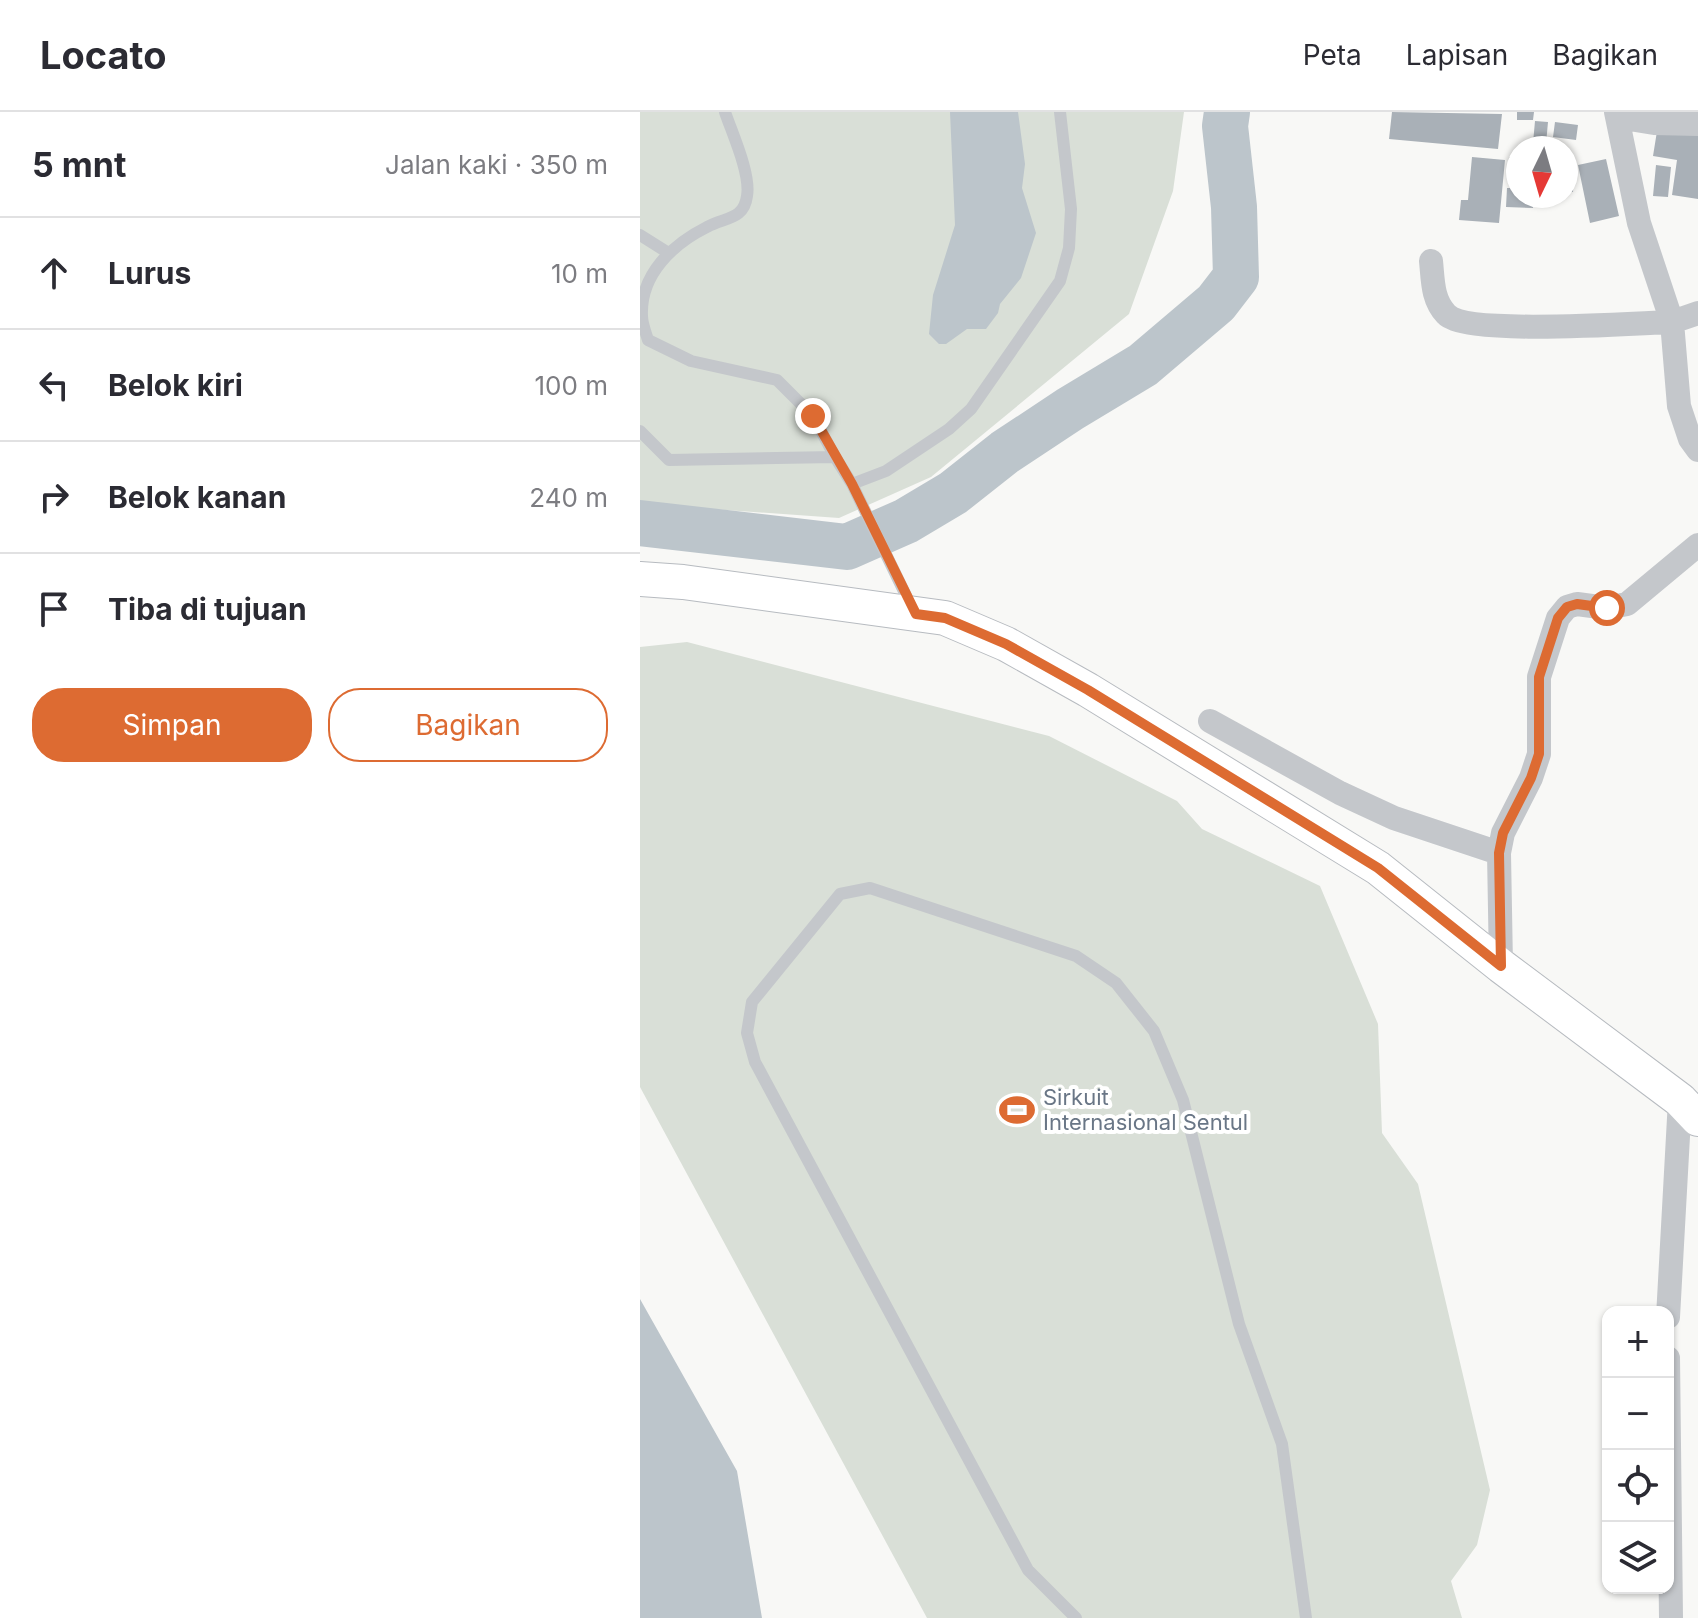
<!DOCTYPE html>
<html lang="id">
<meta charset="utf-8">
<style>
body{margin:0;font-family:Inter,sans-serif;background:#f2f2f3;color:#2b2b33}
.controls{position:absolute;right:24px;bottom:24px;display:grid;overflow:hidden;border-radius:16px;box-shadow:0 2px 6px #0004}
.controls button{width:72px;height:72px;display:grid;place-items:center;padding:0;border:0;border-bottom:2px solid #e1e1e2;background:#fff;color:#2b2b33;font:40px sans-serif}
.compass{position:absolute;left:866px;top:24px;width:72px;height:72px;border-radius:50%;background:#fff;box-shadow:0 2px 6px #0004;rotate:185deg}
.stop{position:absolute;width:24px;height:24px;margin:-18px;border:6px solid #dd6b32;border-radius:50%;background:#fff}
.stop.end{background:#dd6b32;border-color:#fff;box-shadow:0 2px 8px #0008}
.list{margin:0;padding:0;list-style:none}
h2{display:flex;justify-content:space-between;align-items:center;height:104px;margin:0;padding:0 32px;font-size:34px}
h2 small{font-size:26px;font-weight:400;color:#7c7c81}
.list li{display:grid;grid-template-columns:52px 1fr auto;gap:24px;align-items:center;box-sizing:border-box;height:112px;padding:0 32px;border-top:2px solid #e1e1e2}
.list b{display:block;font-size:30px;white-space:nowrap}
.list em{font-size:26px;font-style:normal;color:#7c7c81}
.actions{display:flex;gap:16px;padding:24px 32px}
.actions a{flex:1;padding:18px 0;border:2px solid #dd6b32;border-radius:32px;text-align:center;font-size:28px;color:#dd6b32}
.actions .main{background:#dd6b32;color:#fff}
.icon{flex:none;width:44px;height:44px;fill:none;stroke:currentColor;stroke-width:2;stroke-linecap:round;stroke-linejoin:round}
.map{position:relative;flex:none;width:1058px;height:1506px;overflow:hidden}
header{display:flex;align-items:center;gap:48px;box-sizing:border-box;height:112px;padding:0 40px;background:#fff;border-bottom:2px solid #e1e1e2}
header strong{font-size:38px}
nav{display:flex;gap:44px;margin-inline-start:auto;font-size:28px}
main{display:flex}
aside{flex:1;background:#fff}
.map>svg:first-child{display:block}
.green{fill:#d9dfd7}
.water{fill:#bcc5cb}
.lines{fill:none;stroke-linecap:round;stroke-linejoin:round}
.river{stroke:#bcc5cb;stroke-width:46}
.building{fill:#a9b0b7}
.secondary-casing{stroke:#b7bbc0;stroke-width:36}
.lane{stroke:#c4c7cb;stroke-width:12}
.street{stroke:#c4c7cb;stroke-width:24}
.secondary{stroke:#fff;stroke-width:34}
.route{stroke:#dd6b32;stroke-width:10}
.labels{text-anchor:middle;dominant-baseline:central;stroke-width:8;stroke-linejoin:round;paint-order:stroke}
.poi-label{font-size:22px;fill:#697686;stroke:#fff;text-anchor:start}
</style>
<header>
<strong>Locato</strong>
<nav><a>Peta</a><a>Lapisan</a><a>Bagikan</a></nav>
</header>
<main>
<aside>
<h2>5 mnt<small>Jalan kaki · 350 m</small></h2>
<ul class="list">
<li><svg class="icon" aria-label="ahead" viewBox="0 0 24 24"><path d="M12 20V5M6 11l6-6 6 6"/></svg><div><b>Lurus</b></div><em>10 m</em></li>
<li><svg class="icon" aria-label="left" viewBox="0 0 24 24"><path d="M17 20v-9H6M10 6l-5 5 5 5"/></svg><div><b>Belok kiri</b></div><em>100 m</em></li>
<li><svg class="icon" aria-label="right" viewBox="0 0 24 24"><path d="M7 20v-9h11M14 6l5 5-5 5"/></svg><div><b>Belok kanan</b></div><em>240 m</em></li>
<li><svg class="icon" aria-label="arrive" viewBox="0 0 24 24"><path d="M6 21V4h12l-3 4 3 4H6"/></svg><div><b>Tiba di tujuan</b></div></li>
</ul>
<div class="actions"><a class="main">Simpan</a><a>Bagikan</a></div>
</aside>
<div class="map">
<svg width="1058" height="1506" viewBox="0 0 1058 1506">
<rect width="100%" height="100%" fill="#f8f8f6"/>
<!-- green -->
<path class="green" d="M0 0H544L533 79 489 202 291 365 199 406 0 392Z
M47 530 409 624 537 689 562 717 680 774 738 912 742 1021 778 1072 850 1378 837 1433 811 1469 822 1506H287L0 975V535Z"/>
<!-- water -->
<path class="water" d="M310 0H378L385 52 382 76 396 121 381 166 360 192 358 201 346 217H327L306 232H299L289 222 293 183 315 113Z
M0 1187 97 1359 122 1506H0Z"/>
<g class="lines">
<!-- river -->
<path class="river" d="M0 411 207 435 266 409 313 381 365 340 430 297 503 253 576 191 596 165 594 95 585 14 587 0"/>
</g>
<!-- building -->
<path class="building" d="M752 0 862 2 858 37 749 27Z
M877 0H894L893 8H877Z
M895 9 908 10 906 32 893 31Z
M915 10 938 13 936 28 913 25Z
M1018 13 1058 19V87L1032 83 1037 48 1013 44Z
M832 45 865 48 859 111 819 108 821 88H828Z
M869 45 878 46V72L868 71Z
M926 45H934L933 80 926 79Z
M966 47 979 104 950 111 938 53Z
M1016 53 1031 55 1028 85 1013 84Z
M867 76H878V84H894L893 96 866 95Z"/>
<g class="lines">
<!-- secondary casing -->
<g class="secondary-casing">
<path id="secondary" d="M0 467 43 470 305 506 366 532 448 578 738 756 861 854 1040 988 1058 1007"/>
</g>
<!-- lane -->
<path class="lane" d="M85 0C92 21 111 62 107 84 104 108 85 105 67 115 33 132 0 162 2 204 2 212 6 221 8 228L51 249 137 268 173 304 195 345
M0 123 27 140
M0 319 29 348 195 345 212 372 272 496
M212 372 246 359 309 317 331 297 420 169 429 136 431 97 420 0
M436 1506 388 1458 115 950 107 921 112 890 200 782 230 776 436 844 476 871 514 919 543 988 599 1212 642 1332 666 1506"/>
<!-- street -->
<path class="street" d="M976 0 999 111 1032 210 1039 294 1050 327 1058 338
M977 5 1014 11 1058 12
M791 149C793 168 792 187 806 202 826 224 995 211 1032 210L1058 201
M570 609 700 681 754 706 859 741
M861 854 859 741 863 721 891 666 899 642V565L918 506 927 495 937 492 967 496 987 492 1058 433
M1028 1205 1040 988
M1028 1246 1031 1506"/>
<!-- secondary -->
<use href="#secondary" class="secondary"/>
</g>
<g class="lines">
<!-- route -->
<path class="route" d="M173 304 212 372 276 502 305 506 366 532 448 578 738 756 861 854 859 741 863 721 891 666 899 642V565L918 506 927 495 937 492 967 496"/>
</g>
<!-- icons -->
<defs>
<g id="stadium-bare" transform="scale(2.76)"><path d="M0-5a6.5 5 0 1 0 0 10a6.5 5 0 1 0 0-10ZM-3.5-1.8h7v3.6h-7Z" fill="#dd6b32" stroke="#fff" stroke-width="2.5" paint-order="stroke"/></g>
</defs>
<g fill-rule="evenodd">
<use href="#stadium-bare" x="377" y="998"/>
</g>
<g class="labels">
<!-- poi labels -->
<g class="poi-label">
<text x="403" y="985">Sirkuit<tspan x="403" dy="25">Internasional Sentul</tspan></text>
</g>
</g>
</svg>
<div class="controls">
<button>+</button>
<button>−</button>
<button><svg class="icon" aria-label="locate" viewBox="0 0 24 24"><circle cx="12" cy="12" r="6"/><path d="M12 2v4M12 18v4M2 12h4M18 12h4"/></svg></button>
<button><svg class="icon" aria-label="layers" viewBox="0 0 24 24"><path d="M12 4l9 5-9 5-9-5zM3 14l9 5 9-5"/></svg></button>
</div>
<svg class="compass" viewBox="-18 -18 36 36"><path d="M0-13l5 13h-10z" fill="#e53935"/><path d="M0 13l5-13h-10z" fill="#7c7c81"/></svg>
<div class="stop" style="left:967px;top:496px"></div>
<div class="stop end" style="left:173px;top:304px"></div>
</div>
</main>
